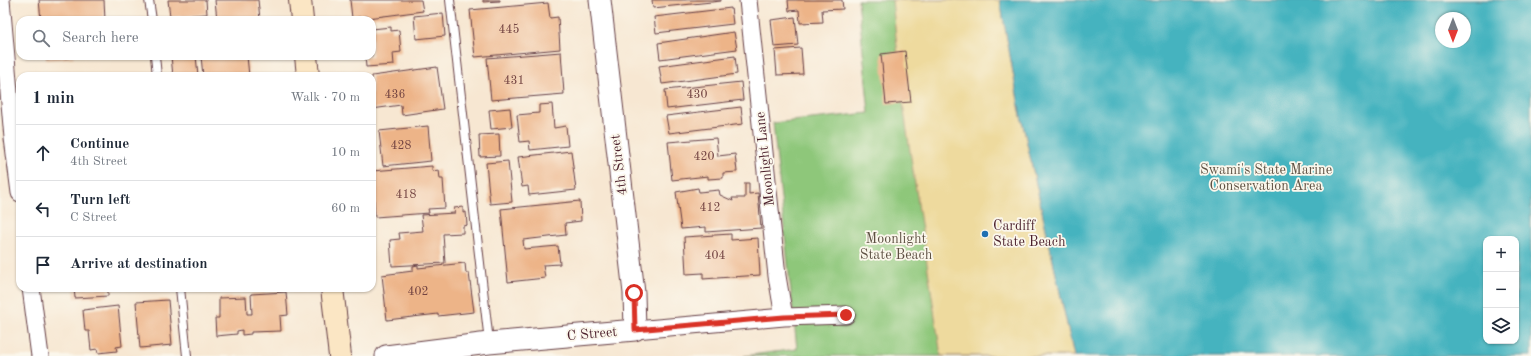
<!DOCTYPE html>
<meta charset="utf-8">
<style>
body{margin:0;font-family:"Old Standard TT",serif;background:#f2f2f3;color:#1f2937}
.controls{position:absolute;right:12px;bottom:12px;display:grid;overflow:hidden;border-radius:8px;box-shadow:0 1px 3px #0004}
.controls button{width:36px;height:36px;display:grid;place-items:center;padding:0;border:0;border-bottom:1px solid #e0e1e3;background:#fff;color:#1f2937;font:20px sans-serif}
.compass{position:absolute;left:1435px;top:12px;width:36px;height:36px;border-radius:50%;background:#fff;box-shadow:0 1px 3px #0004;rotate:180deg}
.stop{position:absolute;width:12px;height:12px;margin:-9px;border:3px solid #d93025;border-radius:50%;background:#fff}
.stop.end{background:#d93025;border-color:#fff;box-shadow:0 1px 4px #0008}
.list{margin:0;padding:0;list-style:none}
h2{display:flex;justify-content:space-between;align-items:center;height:52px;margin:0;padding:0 16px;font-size:17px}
h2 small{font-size:13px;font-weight:400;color:#747a83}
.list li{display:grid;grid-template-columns:26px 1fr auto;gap:12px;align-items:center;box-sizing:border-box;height:56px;padding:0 16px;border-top:1px solid #e0e1e3}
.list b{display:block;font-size:15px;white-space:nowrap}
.list p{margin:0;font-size:13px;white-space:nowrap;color:#747a83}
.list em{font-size:13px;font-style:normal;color:#747a83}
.icon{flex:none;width:22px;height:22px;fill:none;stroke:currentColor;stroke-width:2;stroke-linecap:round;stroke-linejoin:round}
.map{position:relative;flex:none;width:1531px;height:356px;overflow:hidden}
.search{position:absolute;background:#fff;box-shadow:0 1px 3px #0004;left:16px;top:16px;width:360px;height:44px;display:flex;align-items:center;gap:10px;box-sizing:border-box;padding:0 14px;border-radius:12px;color:#747a83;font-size:15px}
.panel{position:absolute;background:#fff;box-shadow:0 1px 3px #0004;left:16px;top:72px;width:360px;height:220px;border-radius:12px}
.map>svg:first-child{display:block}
.green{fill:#8ec77a;stroke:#6c7352}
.sand{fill:#eeda9e;stroke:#9c7c64}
.water{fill:#44b3bf;stroke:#476975;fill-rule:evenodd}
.building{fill:#edb488}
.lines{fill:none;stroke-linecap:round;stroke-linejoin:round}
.service-casing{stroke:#643d44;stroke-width:10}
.minor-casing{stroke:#643d44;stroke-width:19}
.tertiary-casing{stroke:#643d44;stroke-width:23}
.secondary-casing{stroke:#643d44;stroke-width:24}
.service{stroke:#fff;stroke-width:8}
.minor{stroke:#fff;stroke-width:17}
.tertiary{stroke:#fff;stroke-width:21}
.secondary{stroke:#fbe6c4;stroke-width:22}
.route{stroke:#d93025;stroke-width:5}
.poi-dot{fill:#1f6fb2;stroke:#fbf7ec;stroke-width:1.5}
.labels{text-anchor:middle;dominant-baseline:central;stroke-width:3.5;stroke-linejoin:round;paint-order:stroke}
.number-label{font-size:12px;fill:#734442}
.street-label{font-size:14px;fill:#4a1f2b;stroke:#fbf7ec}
.park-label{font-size:14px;fill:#5e5143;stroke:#fbf7ec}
.poi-label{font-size:14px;fill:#4a1f2b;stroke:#fbf7ec;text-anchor:start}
</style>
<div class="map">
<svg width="1531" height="356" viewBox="0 0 1531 356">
<rect width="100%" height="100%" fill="#fbf7ec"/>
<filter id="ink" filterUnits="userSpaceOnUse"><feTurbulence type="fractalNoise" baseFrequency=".025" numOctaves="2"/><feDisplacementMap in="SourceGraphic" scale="8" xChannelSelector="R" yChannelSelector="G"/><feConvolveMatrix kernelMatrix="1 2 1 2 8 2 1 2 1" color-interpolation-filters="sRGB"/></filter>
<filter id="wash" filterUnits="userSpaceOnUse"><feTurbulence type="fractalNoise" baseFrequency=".012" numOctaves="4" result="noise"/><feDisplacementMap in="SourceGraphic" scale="16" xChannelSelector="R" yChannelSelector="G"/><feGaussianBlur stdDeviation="0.9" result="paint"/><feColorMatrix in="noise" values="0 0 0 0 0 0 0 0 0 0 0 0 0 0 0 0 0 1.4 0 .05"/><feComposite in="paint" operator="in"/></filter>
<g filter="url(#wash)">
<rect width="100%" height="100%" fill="#f7e7d2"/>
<!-- green -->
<path class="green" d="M858 0H957L1063 356H744L797 349 773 123 869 113Z"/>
<!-- sand -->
<path class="sand" d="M892 0H1000L1020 111 1074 356H941L904 111Z"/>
<!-- water -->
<path class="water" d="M1000 0H1531V356H1074L1020 111ZM1441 18H1465V42H1441ZM1486 239H1516V341H1486Z"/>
<g id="blocks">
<!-- building -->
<path class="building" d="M39 0H104L105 20H41Z
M168 0H206L207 14 170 17Z
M215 0H258L260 19 217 20Z
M350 0H421L423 11 368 18 367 16 352 18Z
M483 0H500V1L483 2Z
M652 0H721V1L653 8Z
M788 0H842L843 9 822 10 823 22 800 23 799 10 789 11Z
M548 3 550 18 558 17 560 49 475 57 470 10Z
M731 8 733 24 656 33 654 17Z
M443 13 445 36 416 39 414 16Z
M795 17 798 45 774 47 771 20Z
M391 27V31L399 30 401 52 393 53 394 65 366 67 365 56H372V29Z
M734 32 737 49 660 59 658 43Z
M801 48 803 74 777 75 775 50Z
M905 51 911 102 886 104 881 54Z
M561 52 564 94 491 100 487 58Z
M46 56H73L74 57 46 60Z
M171 56H196L198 76H173Z
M201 56H247L249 76H203Z
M735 56 737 74 662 84 659 66Z
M437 67 443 109 402 115 401 105 372 109V76Z
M741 82 743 100 667 109 665 90Z
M552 104 554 128 566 126 568 146 530 150 529 141 520 142 517 115 539 113V105Z
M741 107 743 124 669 133 666 116Z
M510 108 512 127 491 129 489 110Z
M428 126 431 161 383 166 379 131Z
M499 134 500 156 480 157 479 135Z
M716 138 718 156 735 154 737 172 723 173V178L708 179V176L672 180 668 142Z
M571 151 576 190 529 195 528 186 522 187 518 157Z
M508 161 512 202 490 204 486 163Z
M432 166V171L439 170 440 179H443L445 208 428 209 429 213 375 217 372 171Z
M745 183H749V194L758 193 761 228 706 232V227L681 229 676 192 698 188 699 192 719 190 720 195 733 201 732 198H745Z
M580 201 581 221 565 223 566 235 523 240 524 249 558 246 560 264 543 265 545 278 508 282 501 209Z
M463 207V213L466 212 467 225 463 226V233L443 234 445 263 392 266 390 240 400 239 399 233 423 231 421 215 455 213 454 208Z
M731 234V240L758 238 760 275 703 279V273L686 274 684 237Z
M465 263 466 273H469L474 312 438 316V314L387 320 382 275 413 271V266L418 265V268Z
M74 288H116V289L108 290V296L75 298Z
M286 292 288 315 280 316 281 331 251 332V334L242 335V330L237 331V334L216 336 215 318H219V298L246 297 247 314H252L251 294Z
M168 300 172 345 140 348 136 302Z
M118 306 122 346 116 347 117 351 98 353 97 349 91 350 89 331H85L83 310Z"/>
</g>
</g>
<g filter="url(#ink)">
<use href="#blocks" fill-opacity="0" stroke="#643d44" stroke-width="1"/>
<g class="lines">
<!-- service casing -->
<g class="service-casing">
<path id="service" d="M149 0 152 20
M450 0 489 342
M155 56 157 76
M180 288 187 356"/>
</g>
<!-- minor casing -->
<g class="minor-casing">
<path id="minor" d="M1 0 13 138 20 193
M748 0 777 276 784 317
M31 288 40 356
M635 330 784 317 846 315"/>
</g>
<!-- tertiary casing -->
<g class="tertiary-casing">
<path id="tertiary" d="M386 356 489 343 635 330 634 293 600 0"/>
</g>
<!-- secondary casing -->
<g class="secondary-casing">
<path id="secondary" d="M300 0 302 20
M306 56 308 76
M332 288 340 356"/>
</g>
<!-- service -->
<use href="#service" class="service"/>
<!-- minor -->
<use href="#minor" class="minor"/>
<!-- tertiary -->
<use href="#tertiary" class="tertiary"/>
<!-- secondary -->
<use href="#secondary" class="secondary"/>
</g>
</g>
<g class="lines" filter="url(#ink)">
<!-- route -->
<path class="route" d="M634 293 635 330 784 317 846 315"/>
</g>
<!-- markers -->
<circle class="poi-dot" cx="985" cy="234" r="4"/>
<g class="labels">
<!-- number labels -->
<g class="number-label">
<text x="509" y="30">445</text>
<text x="514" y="81">431</text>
<text x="395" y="95">436</text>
<text x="697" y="95">430</text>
<text x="401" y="146">428</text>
<text x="704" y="157">420</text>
<text x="406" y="195">418</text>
<text x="710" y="208">412</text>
<text x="715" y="256">404</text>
<text x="418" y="292">402</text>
</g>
<!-- street labels -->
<g class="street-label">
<text transform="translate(765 159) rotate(-96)">Moonlight Lane</text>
<text transform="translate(619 165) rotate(-97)">4th Street</text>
<text transform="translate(592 334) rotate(-5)">C Street</text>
</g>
<!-- park labels -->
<g class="park-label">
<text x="1266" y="170">Swami's State Marine<tspan x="1266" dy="16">Conservation Area</tspan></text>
<text x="896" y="239">Moonlight<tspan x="896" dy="16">State Beach</tspan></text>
</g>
<!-- poi labels -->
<g class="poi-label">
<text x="993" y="226">Cardiff<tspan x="993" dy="16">State Beach</tspan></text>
</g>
</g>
</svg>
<div class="controls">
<button>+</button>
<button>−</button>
<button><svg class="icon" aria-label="layers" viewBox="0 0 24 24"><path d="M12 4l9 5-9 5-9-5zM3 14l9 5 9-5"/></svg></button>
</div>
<svg class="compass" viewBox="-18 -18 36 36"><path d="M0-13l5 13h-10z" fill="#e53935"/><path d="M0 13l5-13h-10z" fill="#747a83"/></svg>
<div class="stop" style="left:634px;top:293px"></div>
<div class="stop end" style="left:846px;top:315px"></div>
<div class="search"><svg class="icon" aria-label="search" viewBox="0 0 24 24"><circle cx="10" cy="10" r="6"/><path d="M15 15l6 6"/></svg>Search here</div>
<section class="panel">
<h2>1 min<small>Walk · 70 m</small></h2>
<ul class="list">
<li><svg class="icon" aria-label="ahead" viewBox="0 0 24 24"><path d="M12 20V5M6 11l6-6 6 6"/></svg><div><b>Continue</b><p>4th Street</p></div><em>10 m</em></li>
<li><svg class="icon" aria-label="left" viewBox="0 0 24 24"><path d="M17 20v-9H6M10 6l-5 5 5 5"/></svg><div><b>Turn left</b><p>C Street</p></div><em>60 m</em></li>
<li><svg class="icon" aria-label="arrive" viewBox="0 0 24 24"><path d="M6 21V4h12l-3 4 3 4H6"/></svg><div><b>Arrive at destination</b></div></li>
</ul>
</section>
</div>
